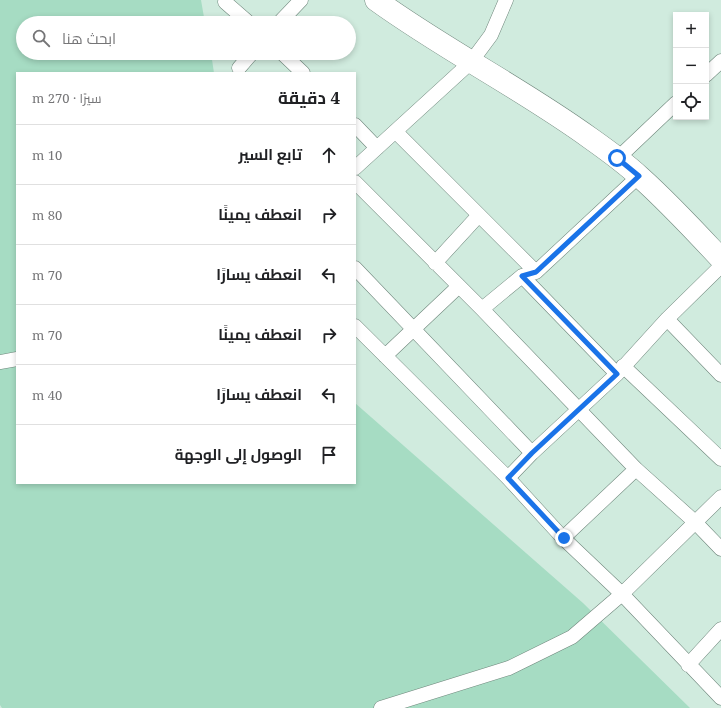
<!DOCTYPE html>
<html lang="ar">
<meta charset="utf-8">
<style>
body{margin:0;font-family:"Noto Serif",Cairo,serif;background:#f2f2f2;color:#202124;direction:rtl}
.controls{position:absolute;right:12px;top:12px;display:grid;overflow:hidden;border-radius:0px;box-shadow:0 2px 6px #0003}
.controls button{width:36px;height:36px;display:grid;place-items:center;padding:0;border:0;border-bottom:1px solid #e0e0e0;background:#fff;color:#202124;font:20px sans-serif}
.stop{position:absolute;width:12px;height:12px;margin:-9px;border:3px solid #1a73e8;border-radius:50%;background:#fff}
.stop.end{background:#1a73e8;border-color:#fff;box-shadow:0 1px 4px #0008}
.list{margin:0;padding:0;list-style:none}
h2{display:flex;justify-content:space-between;align-items:center;height:52px;margin:0;padding:0 16px;font-size:17px}
h2 small{font-size:13px;font-weight:400;color:#757577}
.list li{display:grid;grid-template-columns:26px 1fr auto;gap:12px;align-items:center;box-sizing:border-box;height:60px;padding:0 16px;border-top:1px solid #e0e0e0}
.list b{display:block;font-size:15px;white-space:nowrap}
.list em{font-size:13px;font-style:normal;color:#757577}
.icon{flex:none;width:22px;height:22px;fill:none;stroke:currentColor;stroke-width:2;stroke-linecap:round;stroke-linejoin:round}
.map{position:relative;flex:none;width:721px;height:708px;overflow:hidden;direction:ltr}
.search{position:absolute;background:#fff;box-shadow:0 2px 6px #0003;left:16px;top:16px;width:340px;height:44px;display:flex;align-items:center;gap:10px;box-sizing:border-box;padding:0 14px;border-radius:22px;color:#757577;font-size:15px}
.panel{position:absolute;background:#fff;box-shadow:0 2px 6px #0003;left:16px;top:72px;width:340px;height:412px;border-radius:0px;direction:rtl}
.map>svg:first-child{display:block}
.green{fill:#a6dcc3}
.lines{fill:none;stroke-linecap:round;stroke-linejoin:round}
.minor-casing{stroke:#6e867b;stroke-width:15}
.primary-casing{stroke:#6e867b;stroke-width:23}
.minor{stroke:#fff;stroke-width:14}
.primary{stroke:#fff;stroke-width:22}
.route{stroke:#1a73e8;stroke-width:5}
</style>
<div class="map">
<svg width="721" height="708" viewBox="0 0 721 708">
<rect width="100%" height="100%" fill="#d0ebde"/>
<!-- green -->
<path class="green" d="M0 0H201L205 23H23V53H211L214 73H17V483H355V403L583 603 690 708H2L0 705Z"/>
<g class="lines">
<!-- minor casing -->
<g class="minor-casing">
<path id="minor" d="M225 2 249 23
M279 23 301 0
M282 53 303 73
M239 68 252 53
M706 75 721 61
M355 125 377 148
M396 132 536 272
M617 159 676 103
M355 168 471 62 491 35 506 0
M355 182 482 309 636 469 695 522 721 549
M435 263 479 215
M355 268 532 453
M522 276 617 374
M482 309 522 276 536 272 639 176
M667 319 721 375
M355 326 508 478 563 538 622 594 721 698
M385 356 459 286
M0 362 17 359
M623 366 721 459
M508 478 532 453 617 374 667 319 721 266
M563 538 636 469
M688 665 721 629
M381 708 509 668 572 637 622 594 721 497"/>
</g>
<!-- primary casing -->
<g class="primary-casing">
<path id="primary" d="M376 0C445 50 521 88 590 138 607 150 625 163 640 177 669 203 695 231 721 259"/>
</g>
<!-- minor -->
<use href="#minor" class="minor"/>
<!-- primary -->
<use href="#primary" class="primary"/>
</g>
<g class="lines">
<!-- route -->
<path class="route" d="M564 538 508 478 532 453 617 374 522 276 536 272 639 176 617 158"/>
</g>
</svg>
<div class="controls">
<button>+</button>
<button>−</button>
<button><svg class="icon" aria-label="locate" viewBox="0 0 24 24"><circle cx="12" cy="12" r="6"/><path d="M12 2v4M12 18v4M2 12h4M18 12h4"/></svg></button>
</div>
<div class="stop" style="left:617px;top:158px"></div>
<div class="stop end" style="left:564px;top:538px"></div>
<div class="search"><svg class="icon" aria-label="search" viewBox="0 0 24 24"><circle cx="10" cy="10" r="6"/><path d="M15 15l6 6"/></svg>ابحث هنا</div>
<section class="panel">
<h2>4 دقيقة<small>سيرًا · 270 m</small></h2>
<ul class="list">
<li><svg class="icon" aria-label="ahead" viewBox="0 0 24 24"><path d="M12 20V5M6 11l6-6 6 6"/></svg><div><b>تابع السير</b></div><em>10 m</em></li>
<li><svg class="icon" aria-label="right" viewBox="0 0 24 24"><path d="M7 20v-9h11M14 6l5 5-5 5"/></svg><div><b>انعطف يمينًا</b></div><em>80 m</em></li>
<li><svg class="icon" aria-label="left" viewBox="0 0 24 24"><path d="M17 20v-9H6M10 6l-5 5 5 5"/></svg><div><b>انعطف يسارًا</b></div><em>70 m</em></li>
<li><svg class="icon" aria-label="right" viewBox="0 0 24 24"><path d="M7 20v-9h11M14 6l5 5-5 5"/></svg><div><b>انعطف يمينًا</b></div><em>70 m</em></li>
<li><svg class="icon" aria-label="left" viewBox="0 0 24 24"><path d="M17 20v-9H6M10 6l-5 5 5 5"/></svg><div><b>انعطف يسارًا</b></div><em>40 m</em></li>
<li><svg class="icon" aria-label="arrive" viewBox="0 0 24 24"><path d="M6 21V4h12l-3 4 3 4H6"/></svg><div><b>الوصول إلى الوجهة</b></div></li>
</ul>
</section>
</div>
